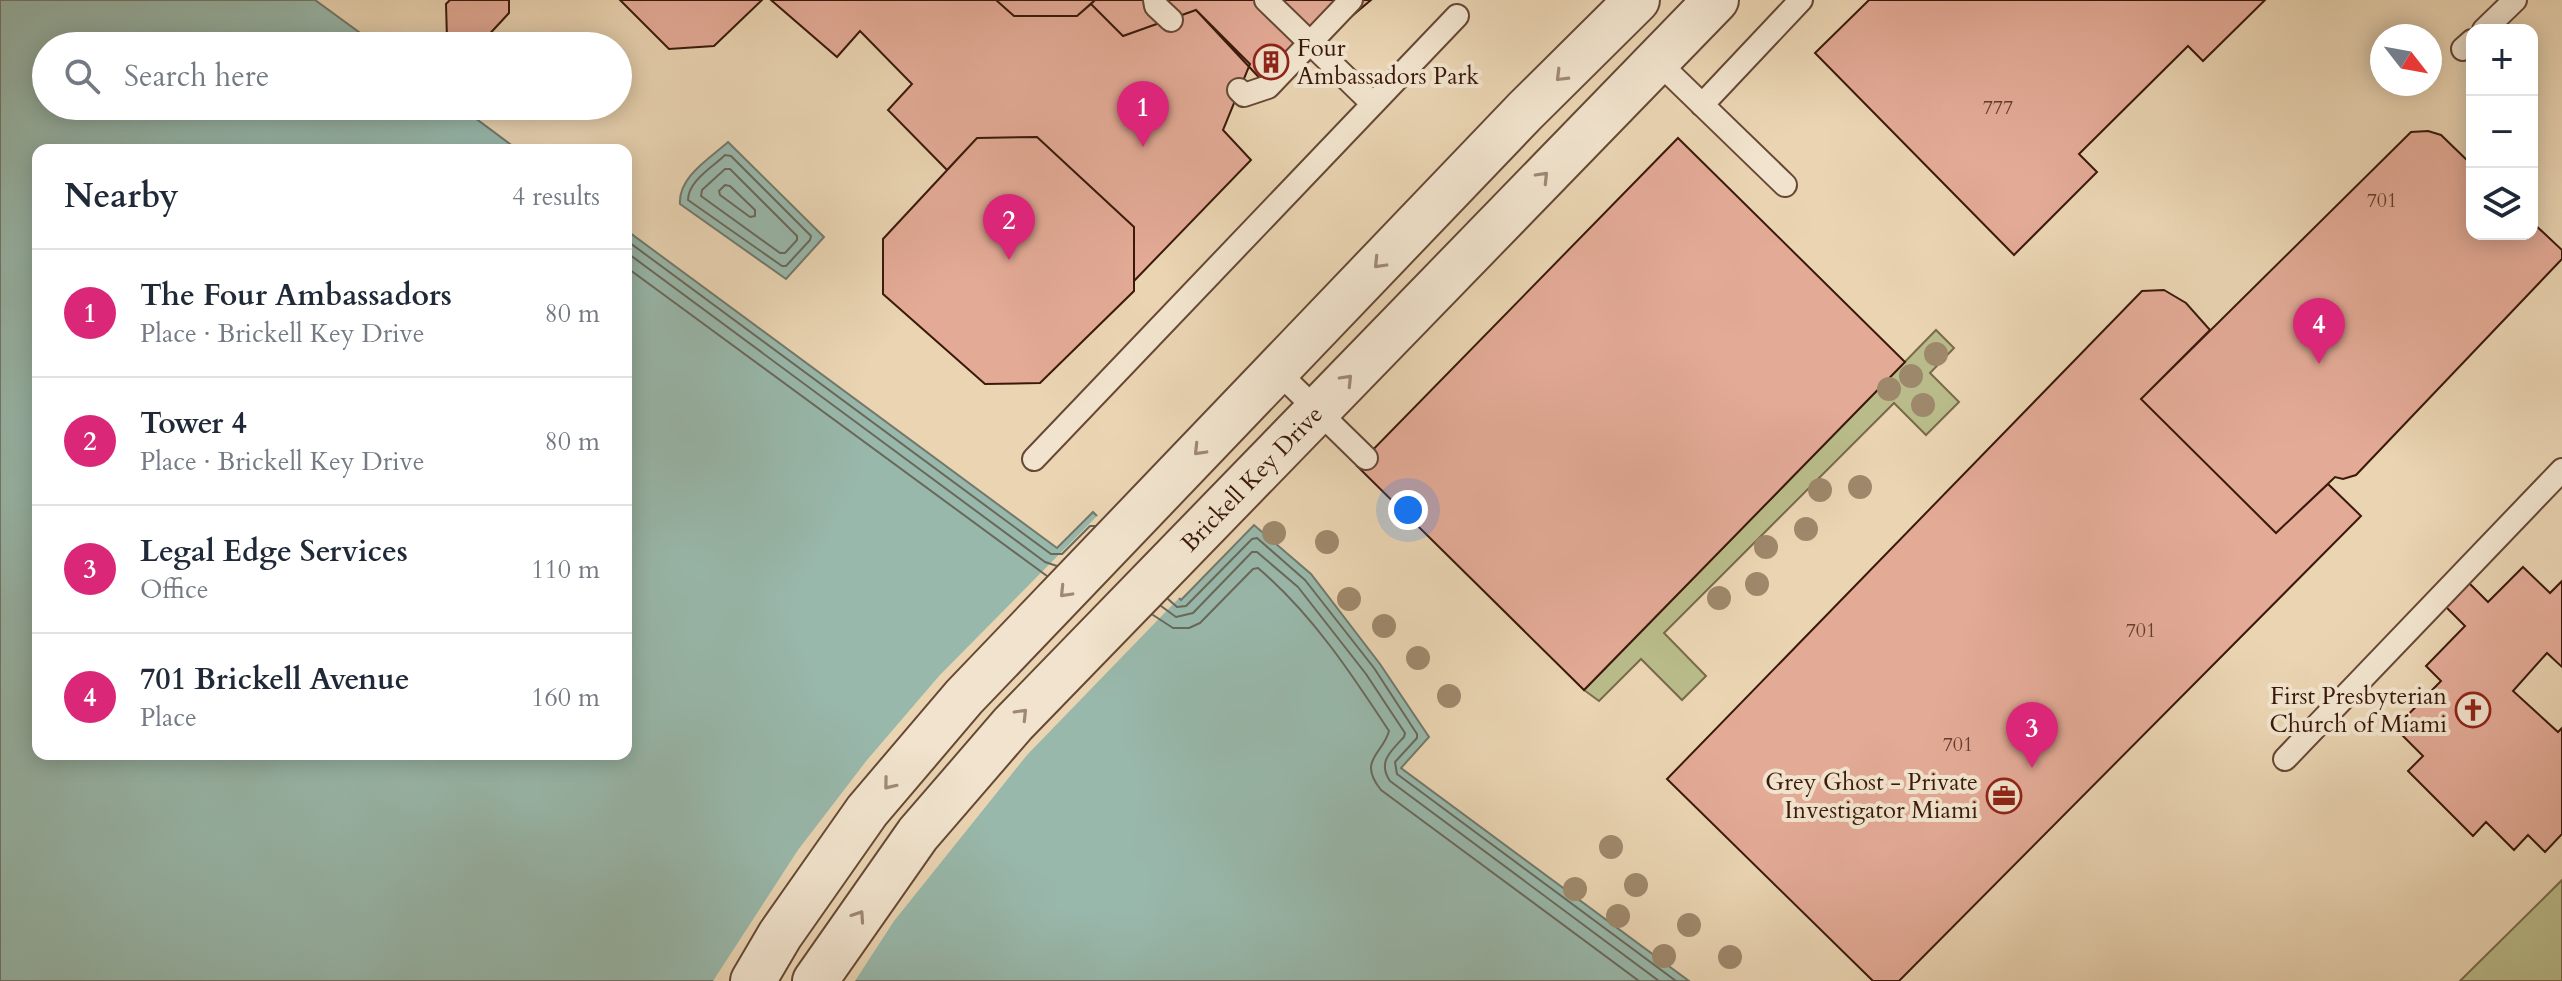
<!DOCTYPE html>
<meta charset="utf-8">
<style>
body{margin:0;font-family:Cardo,serif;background:#f2f2f3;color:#1f2937}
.controls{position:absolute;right:24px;top:24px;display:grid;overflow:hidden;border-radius:16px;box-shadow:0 4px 20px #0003}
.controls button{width:72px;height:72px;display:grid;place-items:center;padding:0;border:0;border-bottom:2px solid #e0e1e3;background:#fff;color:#1f2937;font:40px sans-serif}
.compass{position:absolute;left:2370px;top:24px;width:72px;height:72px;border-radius:50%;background:#fff;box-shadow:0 4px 20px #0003;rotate:121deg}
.you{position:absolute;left:1408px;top:510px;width:28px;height:28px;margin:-20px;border:6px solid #fff;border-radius:50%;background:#1a73e8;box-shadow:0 0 0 12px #1a73e833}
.badge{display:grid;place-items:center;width:52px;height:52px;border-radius:50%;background:#db2777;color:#fff;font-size:26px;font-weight:700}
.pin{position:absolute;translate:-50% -66px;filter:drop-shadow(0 2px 4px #0008)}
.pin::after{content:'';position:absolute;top:42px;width:28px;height:24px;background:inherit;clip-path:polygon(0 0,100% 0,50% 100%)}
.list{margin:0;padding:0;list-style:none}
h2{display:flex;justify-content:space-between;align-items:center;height:104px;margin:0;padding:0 32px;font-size:34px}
h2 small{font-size:26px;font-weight:400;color:#747a83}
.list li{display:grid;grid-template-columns:52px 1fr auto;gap:24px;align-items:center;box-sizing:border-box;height:128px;padding:0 32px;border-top:2px solid #e0e1e3}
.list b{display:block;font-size:30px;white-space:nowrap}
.list p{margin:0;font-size:26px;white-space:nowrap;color:#747a83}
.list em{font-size:26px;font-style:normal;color:#747a83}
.icon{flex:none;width:44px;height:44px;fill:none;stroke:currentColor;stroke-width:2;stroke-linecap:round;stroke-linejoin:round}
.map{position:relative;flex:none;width:2562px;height:981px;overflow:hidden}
.search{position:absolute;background:#fff;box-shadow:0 4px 20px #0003;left:32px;top:32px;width:600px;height:88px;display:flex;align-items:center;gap:20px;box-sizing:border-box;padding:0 28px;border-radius:44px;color:#747a83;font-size:30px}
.panel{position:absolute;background:#fff;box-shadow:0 4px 20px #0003;left:32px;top:144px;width:600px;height:616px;border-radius:16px}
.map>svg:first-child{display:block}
.green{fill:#b9bc8a;stroke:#7a6a4a;stroke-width:2}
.water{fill:#98b8ab;stroke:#72786b;stroke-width:2}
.pier{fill:#ead4b2}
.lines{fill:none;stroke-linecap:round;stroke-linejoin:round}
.shore{stroke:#69685b;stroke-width:2}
.building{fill:#e3aa96;stroke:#3a190b;stroke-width:2}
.lane-casing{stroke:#664835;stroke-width:26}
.street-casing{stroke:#664835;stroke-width:48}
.lane{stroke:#f1e3cd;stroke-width:22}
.street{stroke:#f1e3cd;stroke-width:44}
.tree{fill:#9e886b}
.oneway{stroke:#9f8876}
.labels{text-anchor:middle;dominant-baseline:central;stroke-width:8;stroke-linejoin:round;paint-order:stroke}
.number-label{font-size:20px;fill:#643d2e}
.poi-label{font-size:24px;fill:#3a190b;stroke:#f1e3cd;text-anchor:end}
.street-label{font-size:24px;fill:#3a190b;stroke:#f1e3cd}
</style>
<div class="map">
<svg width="2562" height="981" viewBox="0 0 2562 981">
<rect width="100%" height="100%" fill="#ead4b2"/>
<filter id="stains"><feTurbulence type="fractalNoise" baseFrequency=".0025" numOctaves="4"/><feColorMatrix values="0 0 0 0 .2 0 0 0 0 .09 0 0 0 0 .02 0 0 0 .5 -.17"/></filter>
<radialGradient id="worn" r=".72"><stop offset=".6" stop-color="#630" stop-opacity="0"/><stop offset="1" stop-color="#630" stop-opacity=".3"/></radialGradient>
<!-- green -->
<path class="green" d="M1936 330 1954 348 1930 373 1959 402 1926 435 1894 403 1664 633 1706 676 1682 700 1641 659 1599 701 1584 690Z
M2562 880V981H2460Z"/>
<!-- water -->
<path class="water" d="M0 0H315L378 46H46V106H459L518 150H38V754H626V230L1057 548 1093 512 1181 600 1254 525 1311 574 1380 664 1429 737 1401 768 1689 981H0Z
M728 142 824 237 786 279 680 204C678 177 709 159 728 142Z"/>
<!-- pier -->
<path class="pier" d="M1098 515 1181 596 1027 755 894 921 855 981H713L798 850 867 760 939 676Z"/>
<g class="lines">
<!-- shore -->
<path class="shore" d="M725 155 731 156 811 236 810 240 786 266H782L688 200C688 181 713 167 725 155Z
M725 169H730L797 236V240L785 253H780L701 196 702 190Z
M725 185 730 186 755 210V216L750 217 720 195 719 191Z
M626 240 1051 554H1062L1090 526H1095
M626 252 1045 562 1057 566
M626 267 1047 576
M1168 599 1177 607 1186 606 1252 539 1257 538 1305 580 1374 668 1417 734V738L1395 762 1397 774 1676 981
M1161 606 1176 617 1193 613 1252 552H1257L1298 587 1366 674 1405 733 1404 737C1391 751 1377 762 1390 781L1659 981
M1153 615 1173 628H1189L1200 623 1253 569 1258 568C1312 614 1351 673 1389 731 1383 754 1357 760 1381 790L1639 981"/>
</g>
<!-- building -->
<path class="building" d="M450 0H509V13L484 40 447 39 446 4Z
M620 0H762L714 46 669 49Z
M771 0H996L1014 16H1077L1091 4 1123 36 1196 10 1250 64 1223 130 1251 160 1134 281V227L1037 137 977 138 947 170 888 110 912 84 860 31 837 57Z
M996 0H1095L1077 16H1014Z
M1095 0H1371L1268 87 1196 10 1123 36 1091 4Z
M1869 0H2265L2203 61 2188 46 2079 154 2097 172 2014 255 1815 53Z
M2428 131 2441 135 2472 165V234H2532V222L2562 250V259L2356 475 2343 479 2335 477 2276 533 2141 399 2411 132Z
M1037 137 1134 227V291L1040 383 985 384 883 294V239L977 138Z
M1678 138 1905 362 1584 690 1357 466Z
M2164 290 2186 303 2210 330 2141 399 2276 533 2328 484 2361 516 1899 981H1873L1667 779 2142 291Z
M2523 567 2550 593 2562 581V667L2547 653 2513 691 2558 732 2562 728V834L2545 852 2528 835 2514 850 2486 822 2473 836 2408 771 2423 756 2395 728 2441 681 2426 666 2465 626 2442 603 2465 579 2488 602Z"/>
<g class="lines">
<!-- lane casing -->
<g class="lane-casing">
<path id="lane" d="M1155 0 1156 6 1171 20
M1266 0 1373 104
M2484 30 2515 0
M2463 49 2472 41
M1657 61 1785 185
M1239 90 1244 95 1268 87 1351 0
M1702 105 1801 0
M1276 370 1366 458
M1034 459 1457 16
M2285 759 2562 470"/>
</g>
<!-- street casing -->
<g class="street-casing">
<path id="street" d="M753 981 780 935 867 811 964 697 1525 111 1637 0
M815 981 918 834 1013 724 1716 0"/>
</g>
<!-- lane -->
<use href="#lane" class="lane"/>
<!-- street -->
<use href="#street" class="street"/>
</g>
<!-- trees -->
<g class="tree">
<circle cx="1936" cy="354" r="12"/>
<circle cx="1911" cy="376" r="12"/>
<circle cx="1889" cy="389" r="12"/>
<circle cx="1923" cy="405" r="12"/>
<circle cx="1860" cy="487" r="12"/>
<circle cx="1820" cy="490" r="12"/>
<circle cx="1806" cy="529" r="12"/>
<circle cx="1274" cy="533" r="12"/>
<circle cx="1327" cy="542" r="12"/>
<circle cx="1766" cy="547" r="12"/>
<circle cx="1757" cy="584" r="12"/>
<circle cx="1719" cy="598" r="12"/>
<circle cx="1349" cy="599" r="12"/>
<circle cx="1384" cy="626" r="12"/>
<circle cx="1418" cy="658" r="12"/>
<circle cx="1449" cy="696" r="12"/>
<circle cx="1611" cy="847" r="12"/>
<circle cx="1636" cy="885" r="12"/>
<circle cx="1575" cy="889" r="12"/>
<circle cx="1618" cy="916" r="12"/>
<circle cx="1689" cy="925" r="12"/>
<circle cx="1664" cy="956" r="12"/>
<circle cx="1730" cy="957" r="12"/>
</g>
<!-- one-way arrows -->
<defs><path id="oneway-chevron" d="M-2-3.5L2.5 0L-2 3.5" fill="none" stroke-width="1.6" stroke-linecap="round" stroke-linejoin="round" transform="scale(2)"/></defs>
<g class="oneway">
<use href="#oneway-chevron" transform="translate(1561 76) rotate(135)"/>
<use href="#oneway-chevron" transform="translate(1543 177) rotate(-46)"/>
<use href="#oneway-chevron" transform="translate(1379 263) rotate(134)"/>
<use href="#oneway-chevron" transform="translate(1347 380) rotate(-46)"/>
<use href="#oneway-chevron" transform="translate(1199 450) rotate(134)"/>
<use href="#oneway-chevron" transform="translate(1065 592) rotate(134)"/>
<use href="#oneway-chevron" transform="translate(1022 714) rotate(-46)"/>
<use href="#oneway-chevron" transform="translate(889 784) rotate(129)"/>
<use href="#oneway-chevron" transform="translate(859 916) rotate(-56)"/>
</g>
<!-- icons -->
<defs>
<g id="building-ring" transform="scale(1.8)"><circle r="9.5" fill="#f1e3cd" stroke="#8f2418" stroke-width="1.5"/><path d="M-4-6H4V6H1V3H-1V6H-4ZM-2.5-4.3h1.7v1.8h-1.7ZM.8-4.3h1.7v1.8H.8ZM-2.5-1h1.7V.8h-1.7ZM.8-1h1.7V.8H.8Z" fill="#8f2418"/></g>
<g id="church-ring" transform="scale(1.8)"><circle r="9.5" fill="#f1e3cd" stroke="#8f2418" stroke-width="1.5"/><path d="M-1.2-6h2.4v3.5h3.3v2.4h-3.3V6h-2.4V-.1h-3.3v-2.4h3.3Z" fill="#8f2418"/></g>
<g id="office-ring" transform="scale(1.8)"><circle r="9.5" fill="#f1e3cd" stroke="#8f2418" stroke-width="1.5"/><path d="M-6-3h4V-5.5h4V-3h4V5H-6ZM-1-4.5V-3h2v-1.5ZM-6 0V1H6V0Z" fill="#8f2418"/></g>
</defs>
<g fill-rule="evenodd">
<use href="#building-ring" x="1271" y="62"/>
<use href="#church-ring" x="2473" y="710"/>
<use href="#office-ring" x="2004" y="796"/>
</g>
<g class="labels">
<!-- number labels -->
<g class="number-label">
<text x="1998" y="107">777</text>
<text x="2382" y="200">701</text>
<text x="2141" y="630">701</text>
<text x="1958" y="744">701</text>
</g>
<!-- poi labels -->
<g class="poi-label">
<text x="1297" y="48" text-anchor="start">Four<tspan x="1297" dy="28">Ambassadors Park</tspan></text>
<text x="2447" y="696">First Presbyterian<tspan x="2447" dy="28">Church of Miami</tspan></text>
<text x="1978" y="782">Grey Ghost - Private<tspan x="1978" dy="28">Investigator Miami</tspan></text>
</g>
<!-- street labels -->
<g class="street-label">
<text transform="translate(1252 479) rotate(-46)">Brickell Key Drive</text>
</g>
</g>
<rect width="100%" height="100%" filter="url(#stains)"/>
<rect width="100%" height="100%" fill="url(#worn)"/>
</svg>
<div class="controls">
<button>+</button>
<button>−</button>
<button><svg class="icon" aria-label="layers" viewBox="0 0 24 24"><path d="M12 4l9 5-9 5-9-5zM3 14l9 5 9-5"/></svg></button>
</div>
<svg class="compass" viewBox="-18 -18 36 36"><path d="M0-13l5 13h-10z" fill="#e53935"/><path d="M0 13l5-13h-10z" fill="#747a83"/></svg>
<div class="you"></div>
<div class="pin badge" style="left:1143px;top:147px">1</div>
<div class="pin badge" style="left:1009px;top:260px">2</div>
<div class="pin badge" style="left:2032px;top:768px">3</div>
<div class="pin badge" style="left:2319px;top:364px">4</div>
<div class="search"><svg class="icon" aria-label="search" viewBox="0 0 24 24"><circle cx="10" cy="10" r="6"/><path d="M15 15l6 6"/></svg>Search here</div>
<section class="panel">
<h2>Nearby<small>4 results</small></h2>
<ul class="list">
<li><span class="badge">1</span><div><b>The Four Ambassadors</b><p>Place · Brickell Key Drive</p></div><em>80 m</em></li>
<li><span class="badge">2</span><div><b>Tower 4</b><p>Place · Brickell Key Drive</p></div><em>80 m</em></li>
<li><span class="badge">3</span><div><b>Legal Edge Services</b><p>Office</p></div><em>110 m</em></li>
<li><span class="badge">4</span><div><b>701 Brickell Avenue</b><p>Place</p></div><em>160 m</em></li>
</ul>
</section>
</div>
